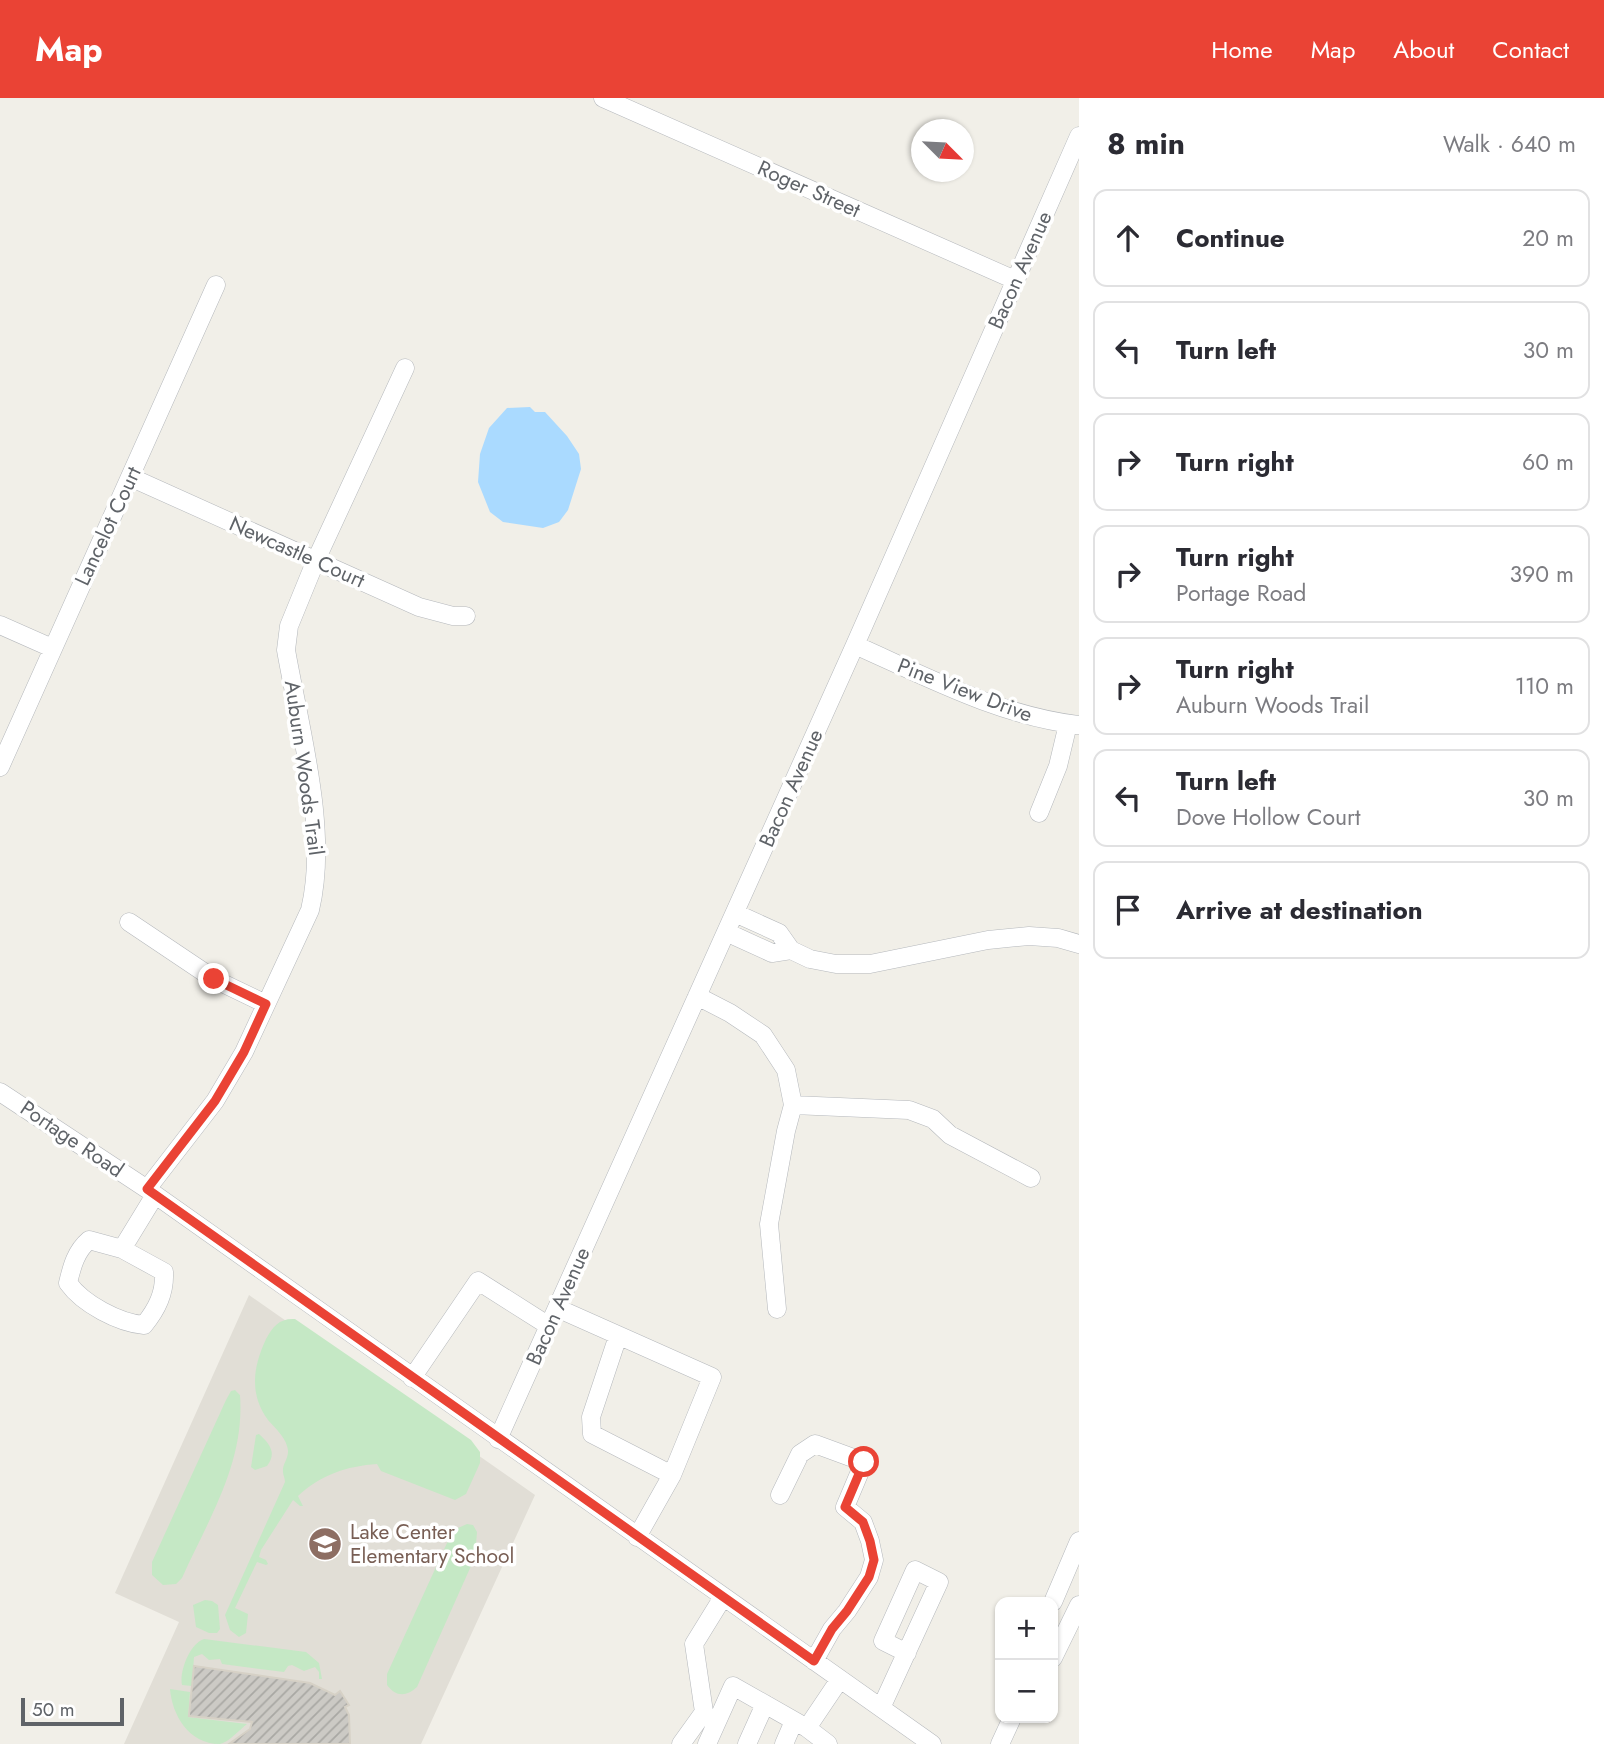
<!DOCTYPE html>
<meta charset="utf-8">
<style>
body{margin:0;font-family:Jost,sans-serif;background:#f2f2f3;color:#2b2b33}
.controls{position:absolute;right:21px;bottom:21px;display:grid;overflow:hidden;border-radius:14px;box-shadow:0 2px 5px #0004}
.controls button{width:63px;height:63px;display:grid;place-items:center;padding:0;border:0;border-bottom:2px solid #e1e1e2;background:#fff;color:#2b2b33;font:35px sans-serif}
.compass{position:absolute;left:911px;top:21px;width:63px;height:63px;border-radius:50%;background:#fff;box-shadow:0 2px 5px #0004;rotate:114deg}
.scale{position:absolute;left:21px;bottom:18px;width:103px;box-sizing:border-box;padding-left:7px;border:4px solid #5f6368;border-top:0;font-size:19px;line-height:24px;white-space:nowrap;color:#5f6368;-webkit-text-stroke:5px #fff;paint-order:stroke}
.stop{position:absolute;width:21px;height:21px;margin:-16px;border:5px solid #ea4335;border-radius:50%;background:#fff}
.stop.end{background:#ea4335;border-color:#fff;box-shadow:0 2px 7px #0008}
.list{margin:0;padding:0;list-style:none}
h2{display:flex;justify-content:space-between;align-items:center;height:91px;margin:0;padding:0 28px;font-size:30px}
h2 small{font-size:23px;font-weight:400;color:#7c7c81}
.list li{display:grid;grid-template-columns:46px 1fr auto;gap:21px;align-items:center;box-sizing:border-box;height:98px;margin:0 14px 14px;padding:0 14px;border:2px solid #e1e1e2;border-radius:14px}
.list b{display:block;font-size:26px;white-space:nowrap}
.list p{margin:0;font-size:23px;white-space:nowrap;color:#7c7c81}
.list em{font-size:23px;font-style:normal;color:#7c7c81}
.icon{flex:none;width:38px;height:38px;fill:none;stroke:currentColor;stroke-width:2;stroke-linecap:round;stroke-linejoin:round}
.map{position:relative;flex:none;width:1079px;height:1646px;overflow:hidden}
header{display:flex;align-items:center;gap:42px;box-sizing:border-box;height:98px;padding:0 35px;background:#ea4335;color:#fff}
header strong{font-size:33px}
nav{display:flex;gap:38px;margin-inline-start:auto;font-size:24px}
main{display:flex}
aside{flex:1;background:#fff}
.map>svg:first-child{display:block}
.education{fill:#e1ded6}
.grass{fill:#c5e8c5}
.water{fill:#aadaff}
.building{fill:url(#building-hatch);stroke:#d6d1c6;stroke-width:2}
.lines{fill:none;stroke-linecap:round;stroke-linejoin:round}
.minor-casing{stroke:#b5b8bc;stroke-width:19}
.minor{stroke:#fff;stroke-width:18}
.route{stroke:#ea4335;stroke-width:9}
.labels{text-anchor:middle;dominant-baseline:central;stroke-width:7;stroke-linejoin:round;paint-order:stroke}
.street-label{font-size:21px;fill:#5f6368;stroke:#fff}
.education-label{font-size:21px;fill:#785e54;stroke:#fff;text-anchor:start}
</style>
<header>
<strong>Map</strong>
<nav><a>Home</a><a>Map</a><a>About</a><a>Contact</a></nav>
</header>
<main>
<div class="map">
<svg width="1079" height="1646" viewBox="0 0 1079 1646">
<defs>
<pattern id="building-hatch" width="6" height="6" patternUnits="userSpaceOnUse" patternTransform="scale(1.75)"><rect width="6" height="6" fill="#cccac5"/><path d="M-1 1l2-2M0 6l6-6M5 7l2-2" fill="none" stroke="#a9a8a4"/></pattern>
</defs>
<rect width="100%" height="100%" fill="#f1efe8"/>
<!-- education -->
<path class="education" d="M249 1197 535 1397 421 1646H124L179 1524 115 1495Z"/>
<!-- grass -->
<path class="grass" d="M295 1221 471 1342 480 1354V1365L466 1396 455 1402 381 1373 377 1366C347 1368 320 1377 298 1398L303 1408H300L293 1402 261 1452 259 1459 266 1462 268 1466 266 1467 257 1464 235 1510 248 1516 246 1535 239 1539 230 1532 225 1517 285 1384C285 1380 283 1377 283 1374 282 1365 291 1359 287 1348 284 1338 275 1330 268 1322 249 1296 253 1269 266 1241 273 1228 280 1220 295 1221Z
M235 1292 240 1297C245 1365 209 1420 182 1480L176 1486 163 1487 152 1477V1464L226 1302 231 1293Z
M259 1336C270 1346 277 1355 267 1368L255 1372 251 1369 256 1337Z
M467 1426 473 1427 477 1434 475 1459 417 1589C406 1599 396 1599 387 1587V1576L447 1445 458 1430Z
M205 1502 212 1503 218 1507 220 1531 217 1535H209L196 1529 193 1507Z
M204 1541 306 1554 319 1565 322 1581H319V1574L315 1569 304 1573 292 1567 288 1568 284 1574 222 1566 220 1561 209 1562 202 1556 194 1559 192 1588 182 1587C179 1574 190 1545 204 1541Z
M170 1591 190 1594 188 1619 247 1626C239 1632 229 1644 220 1646 188 1646 172 1616 170 1591Z"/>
<!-- water -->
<path class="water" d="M530 309 535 314H545L567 338 579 356 581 371 568 412 559 424 543 430 503 424 490 414 478 384 480 356 489 330 507 310Z"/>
<!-- building -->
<path class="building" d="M194 1568 310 1585 335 1597 340 1593 349 1607 345 1609 349 1617 350 1646H229L250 1631 252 1624 189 1618Z"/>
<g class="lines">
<!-- minor casing -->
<g class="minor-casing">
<path id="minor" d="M603 0 1015 182
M130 379 419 509 453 518H466
M0 527 52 550
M855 547C927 579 1000 618 1079 627
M0 669 216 187
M1039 715 1058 668 1068 626
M735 815 779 835 791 852 810 861 836 866H870L988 842 1029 838 1058 840 1079 846
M129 824 214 881 266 906
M726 834 772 855 791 852
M697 898 730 915 763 937 786 972 793 1007 786 1033 769 1126 777 1211
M0 994 147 1091 932 1646
M793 1007 909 1012 933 1021 950 1037 1031 1080
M147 1091 215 1003 244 954 310 812C329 733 300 632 286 552L289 528 316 462 405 270
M122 1151 164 1174C165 1195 157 1211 144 1227 119 1225 83 1206 68 1185 72 1168 76 1153 89 1142L122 1151 155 1097
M557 1210 712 1279 672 1377 637 1439
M618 1238 591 1319 592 1336 672 1377
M412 1280 478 1183 549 1228
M498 1341 855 547 1079 38
M780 1397 800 1356 815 1346 864 1364 845 1409 863 1424 870 1443 874 1462 869 1479 847 1513 832 1531 814 1563
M1053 1504 1079 1443
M1053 1560 1079 1507
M881 1610 939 1484 915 1472 883 1543 907 1555
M807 1630 840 1581
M681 1646 704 1614 694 1546 723 1499
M707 1646 733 1588 807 1630 828 1646
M747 1646 765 1606
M784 1646 794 1623
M1000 1646 1012 1620"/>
</g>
<!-- minor -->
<use href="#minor" class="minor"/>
</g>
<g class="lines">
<!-- route -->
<path class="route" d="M214 881 266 906 244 954 215 1003 147 1091 814 1563 832 1531 847 1513 869 1479 874 1462 870 1443 863 1424 845 1409 864 1364"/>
</g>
<!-- icons -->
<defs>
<g id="school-disc" transform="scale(1.75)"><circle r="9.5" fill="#8d6e63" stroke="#fff"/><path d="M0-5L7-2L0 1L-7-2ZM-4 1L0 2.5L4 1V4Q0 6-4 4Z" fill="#fff"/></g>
</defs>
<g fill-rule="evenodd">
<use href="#school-disc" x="325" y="1446"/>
</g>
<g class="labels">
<!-- street labels -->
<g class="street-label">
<text transform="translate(809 91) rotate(24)">Roger Street</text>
<text transform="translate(1020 172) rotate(-66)">Bacon Avenue</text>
<text transform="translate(108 428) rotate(-65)">Lancelot Court</text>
<text transform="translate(297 454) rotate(24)">Newcastle Court</text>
<text transform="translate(965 592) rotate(21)">Pine View Drive</text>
<text transform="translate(304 670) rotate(82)">Auburn Woods Trail</text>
<text transform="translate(791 690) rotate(-66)">Bacon Avenue</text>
<text transform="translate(72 1041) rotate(34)">Portage Road</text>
<text transform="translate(558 1208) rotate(-66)">Bacon Avenue</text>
</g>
<!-- education labels -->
<g class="education-label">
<text x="350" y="1434">Lake Center<tspan x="350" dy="24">Elementary School</tspan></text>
</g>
</g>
</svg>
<div class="controls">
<button>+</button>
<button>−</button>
</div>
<svg class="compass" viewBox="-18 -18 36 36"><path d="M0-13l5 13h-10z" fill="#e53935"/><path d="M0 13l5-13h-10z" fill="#7c7c81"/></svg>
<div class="scale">50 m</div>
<div class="stop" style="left:864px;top:1364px"></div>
<div class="stop end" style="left:214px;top:881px"></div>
</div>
<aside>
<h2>8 min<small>Walk · 640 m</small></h2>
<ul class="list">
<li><svg class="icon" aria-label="ahead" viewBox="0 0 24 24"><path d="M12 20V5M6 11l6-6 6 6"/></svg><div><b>Continue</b></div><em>20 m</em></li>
<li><svg class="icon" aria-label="left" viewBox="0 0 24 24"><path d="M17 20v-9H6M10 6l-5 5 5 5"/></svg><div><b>Turn left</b></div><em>30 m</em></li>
<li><svg class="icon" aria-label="right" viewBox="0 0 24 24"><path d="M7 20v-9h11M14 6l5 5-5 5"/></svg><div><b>Turn right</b></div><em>60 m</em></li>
<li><svg class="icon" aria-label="right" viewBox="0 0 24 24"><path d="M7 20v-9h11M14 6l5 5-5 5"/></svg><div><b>Turn right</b><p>Portage Road</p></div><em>390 m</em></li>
<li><svg class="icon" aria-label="right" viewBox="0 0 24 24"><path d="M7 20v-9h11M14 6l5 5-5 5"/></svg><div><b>Turn right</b><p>Auburn Woods Trail</p></div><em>110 m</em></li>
<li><svg class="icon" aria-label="left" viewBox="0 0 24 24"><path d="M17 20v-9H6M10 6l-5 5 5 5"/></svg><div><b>Turn left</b><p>Dove Hollow Court</p></div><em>30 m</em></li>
<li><svg class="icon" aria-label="arrive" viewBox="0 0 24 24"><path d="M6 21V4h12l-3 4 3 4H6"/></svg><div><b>Arrive at destination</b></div></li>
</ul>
</aside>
</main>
